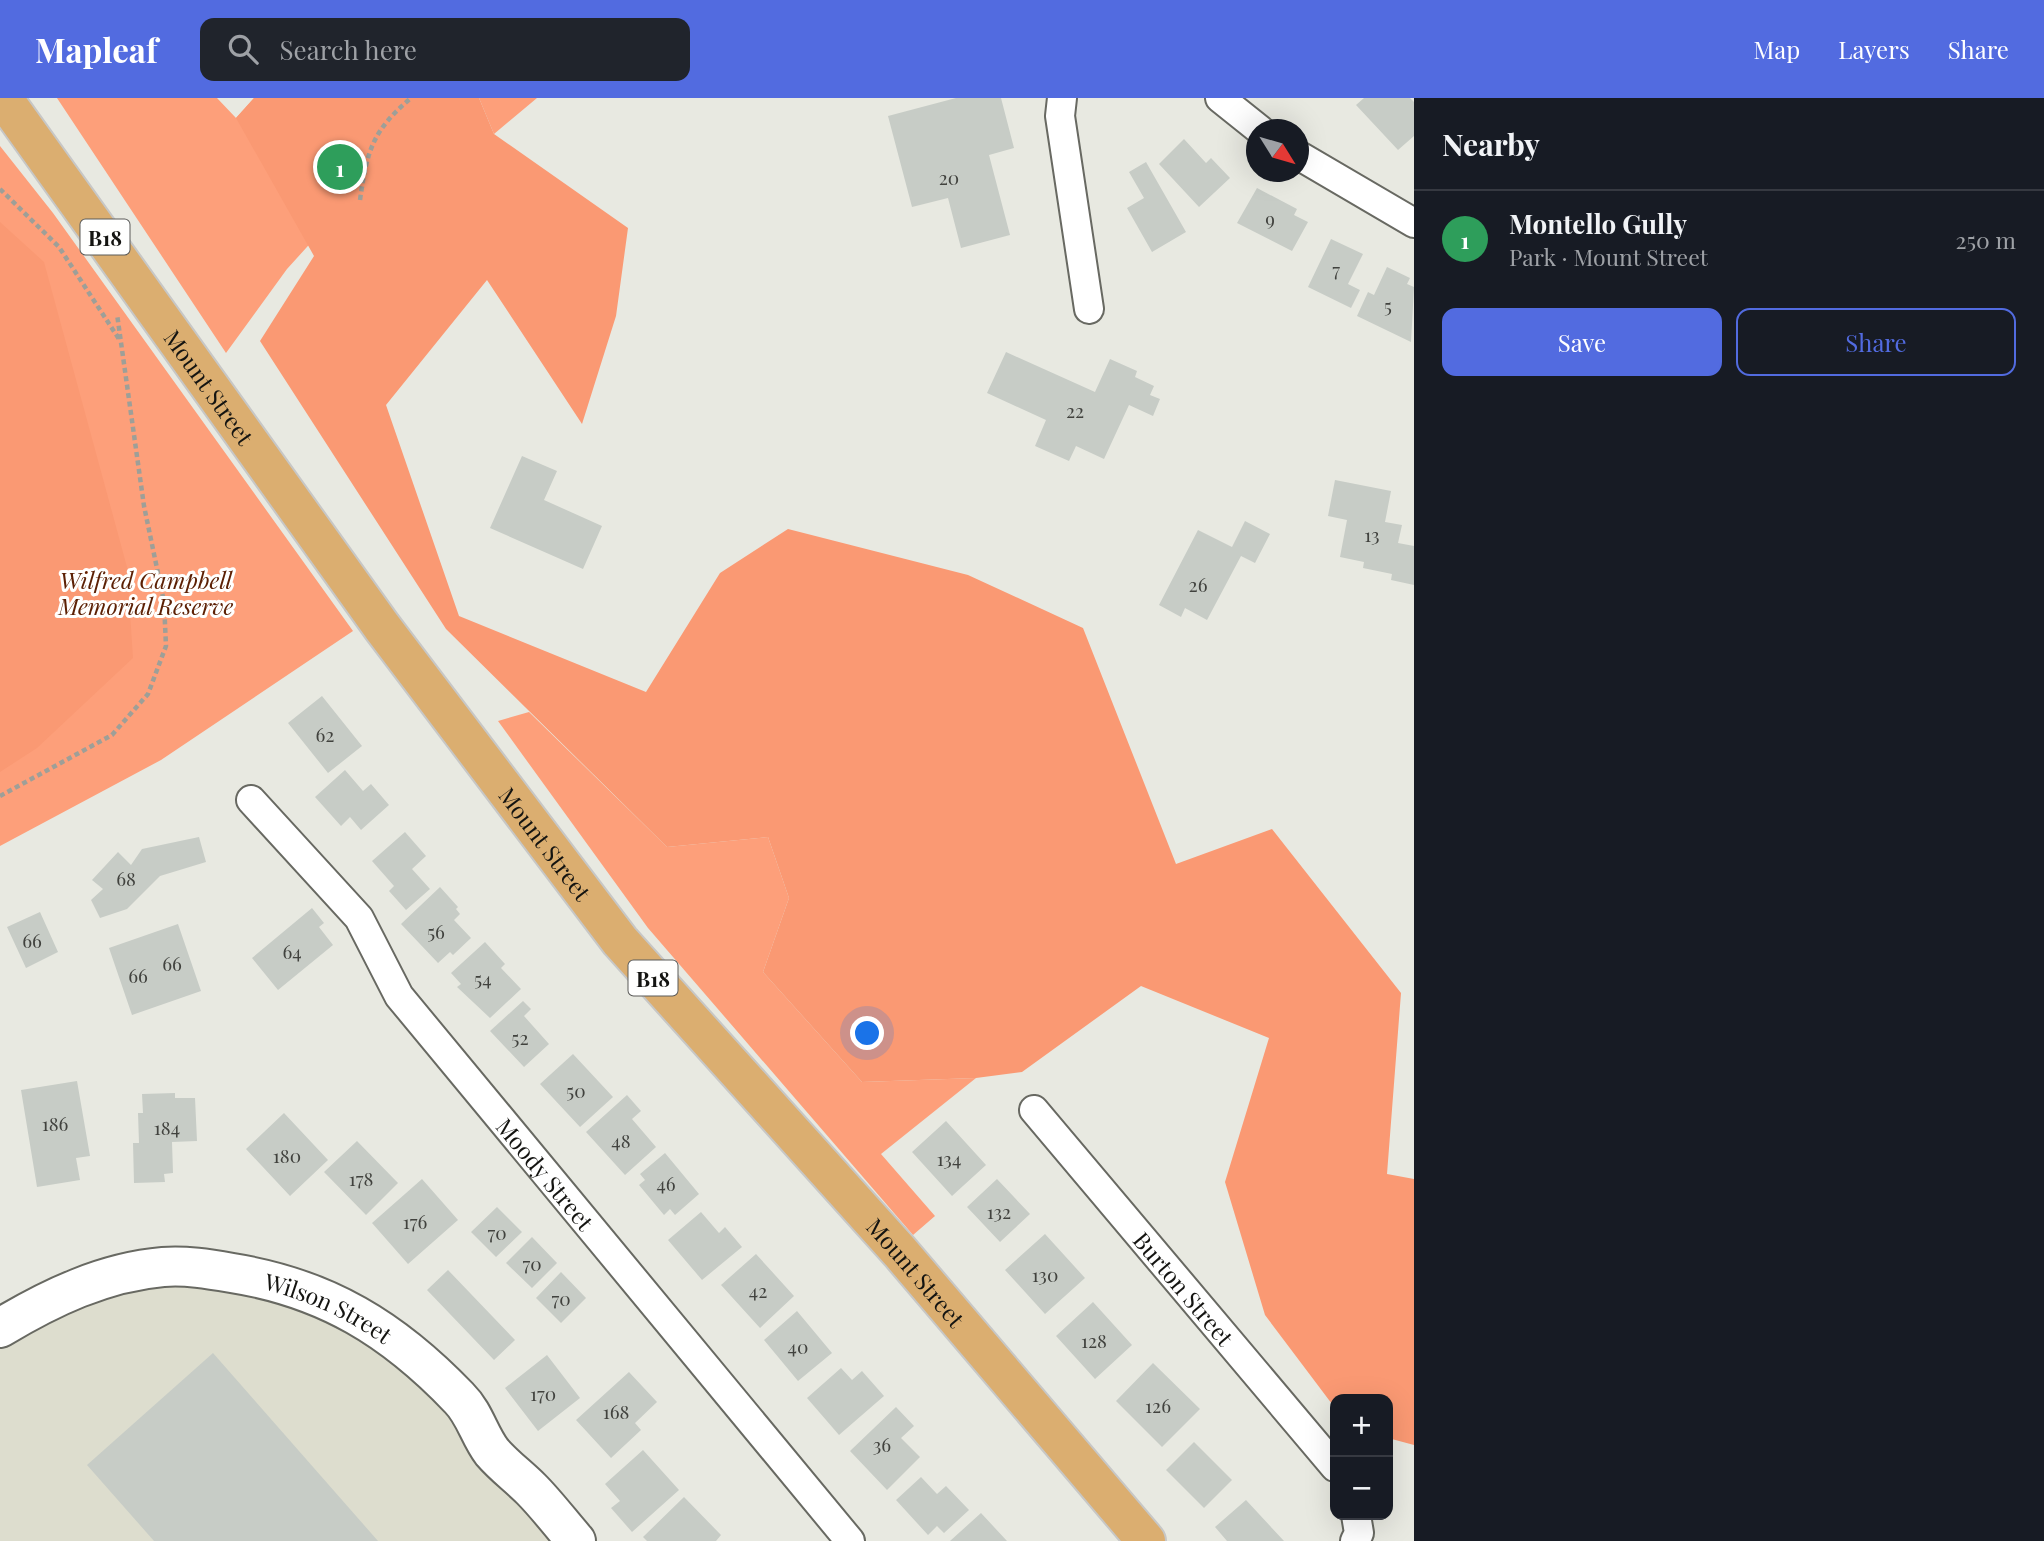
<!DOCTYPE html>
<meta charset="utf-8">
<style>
body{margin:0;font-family:"Playfair Display",serif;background:#20242c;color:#f1f3f6}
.controls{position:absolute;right:21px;bottom:21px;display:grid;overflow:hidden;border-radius:14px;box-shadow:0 7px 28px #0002}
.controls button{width:63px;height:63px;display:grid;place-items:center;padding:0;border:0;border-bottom:2px solid #363941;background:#171b24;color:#f1f3f6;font:35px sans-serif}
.compass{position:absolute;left:1246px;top:21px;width:63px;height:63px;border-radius:50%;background:#171b24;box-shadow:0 7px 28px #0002;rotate:127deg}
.you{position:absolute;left:868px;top:936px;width:24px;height:24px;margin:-18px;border:5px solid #fff;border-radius:50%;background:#1a73e8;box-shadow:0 0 0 10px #1a73e833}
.badge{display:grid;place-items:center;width:46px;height:46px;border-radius:50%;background:#526be0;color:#fff;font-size:23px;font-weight:700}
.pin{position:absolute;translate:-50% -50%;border:4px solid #fff;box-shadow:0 2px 7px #0006}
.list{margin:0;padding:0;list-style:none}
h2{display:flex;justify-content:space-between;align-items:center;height:91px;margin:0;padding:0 28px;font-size:30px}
h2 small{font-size:23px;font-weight:400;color:#9ea1a6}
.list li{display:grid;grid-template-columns:46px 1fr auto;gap:21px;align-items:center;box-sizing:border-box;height:98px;padding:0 28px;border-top:2px solid #363941}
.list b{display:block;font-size:26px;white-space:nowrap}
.list p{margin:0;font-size:23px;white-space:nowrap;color:#9ea1a6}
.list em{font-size:23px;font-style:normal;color:#9ea1a6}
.actions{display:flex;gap:14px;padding:21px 28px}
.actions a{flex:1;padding:16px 0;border:2px solid #526be0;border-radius:14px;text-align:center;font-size:24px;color:#526be0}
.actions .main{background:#526be0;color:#fff}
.icon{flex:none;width:38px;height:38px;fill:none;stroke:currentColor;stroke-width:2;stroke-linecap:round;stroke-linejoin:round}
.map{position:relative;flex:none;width:1414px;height:1443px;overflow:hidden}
header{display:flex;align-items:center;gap:42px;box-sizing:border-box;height:98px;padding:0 35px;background:#526be0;color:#fff}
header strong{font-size:33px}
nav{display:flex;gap:38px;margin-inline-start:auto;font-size:24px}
.search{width:490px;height:63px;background:#20242c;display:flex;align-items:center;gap:18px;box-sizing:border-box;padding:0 24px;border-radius:14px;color:#9ea1a6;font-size:26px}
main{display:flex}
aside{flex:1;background:#171b24}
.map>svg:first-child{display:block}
.built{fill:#ddddce}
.green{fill:#fd9f7a}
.forest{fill:#fa9973}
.building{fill:#c7ccc6}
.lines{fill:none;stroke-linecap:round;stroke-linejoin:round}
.street-casing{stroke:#686962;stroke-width:32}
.secondary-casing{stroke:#686962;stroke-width:42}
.highway-casing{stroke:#c7c7c6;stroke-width:42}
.path{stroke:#9e9f98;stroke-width:4.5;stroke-dasharray:5 3.5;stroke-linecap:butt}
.street{stroke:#fff;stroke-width:28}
.secondary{stroke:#fff;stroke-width:38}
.highway{stroke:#dbae70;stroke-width:38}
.labels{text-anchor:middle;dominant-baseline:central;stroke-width:6;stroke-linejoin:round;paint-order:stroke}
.number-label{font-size:19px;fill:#41423e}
.shield{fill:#fffffe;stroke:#5a5a58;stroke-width:2}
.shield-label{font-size:21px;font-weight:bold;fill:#141411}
.street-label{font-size:23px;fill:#141411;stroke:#fffffe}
.park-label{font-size:23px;font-style:italic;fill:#5c2004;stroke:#fffffe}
</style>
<header>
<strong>Mapleaf</strong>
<div class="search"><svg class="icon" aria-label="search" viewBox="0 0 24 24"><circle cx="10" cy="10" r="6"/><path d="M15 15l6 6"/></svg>Search here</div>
<nav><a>Map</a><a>Layers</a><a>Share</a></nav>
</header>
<main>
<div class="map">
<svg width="1414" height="1443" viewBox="0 0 1414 1443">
<rect width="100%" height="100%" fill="#e8e9e1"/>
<!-- built -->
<path class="built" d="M163 1169 354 1214 576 1443H0V1230Z"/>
<!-- green -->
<path class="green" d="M57 0H217L236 20 254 0H477L336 117 287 171 226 255Z
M479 0H537L494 36Z
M0 48 53 115 353 533 161 662 0 748Z
M529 614 667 749 768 739 789 800 763 874 862 984 976 980 881 1056 935 1118 913 1137 648 830 498 623Z"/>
<!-- forest -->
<path class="forest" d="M254 0H479L494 36 628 130 616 218 582 326 487 182 386 307 459 518 646 594 720 475 788 431 968 477 1083 530 1176 766 1272 731 1401 895 1387 1076 1414 1081V1347L1388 1340V1301H1335V1310L1265 1217 1225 1084 1269 940 1141 888 1022 974 976 980 862 984 763 874 789 800 768 739 667 749 446 531 260 243 314 158 236 20Z
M0 124 44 164 127 469 133 560 37 650 0 674Z"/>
<!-- building -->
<path class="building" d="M956 0H1001L1014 50 989 57 1010 137 961 150 948 100 912 109 888 18Z
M1364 0H1410L1414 4V38L1398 52 1356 7Z
M1184 41 1206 65 1211 60 1230 80 1199 109 1159 66Z
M1146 64 1186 134 1152 154 1127 110 1144 100 1129 74Z
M1257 90 1297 111 1294 117 1308 124 1292 153 1237 125Z
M1331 141 1363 156 1348 186 1360 192 1351 210 1308 189Z
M1387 169 1410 180 1407 186 1414 189 1411 244 1357 218 1368 194 1374 197Z
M1006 254 1095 294 1110 261 1137 273 1135 279 1154 288 1150 297 1160 301 1153 318 1129 307 1104 361 1076 348 1069 363 1035 348 1046 322 987 295Z
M522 358 557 373 544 402 602 428 583 471 490 430Z
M1335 382 1391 393 1385 424 1402 427 1398 445 1414 448V487L1391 482 1392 476 1363 470 1364 464 1340 459 1347 422 1328 418Z
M1245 423 1270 436 1255 465 1241 458 1207 522 1185 510 1181 519 1159 507 1198 432 1232 449Z
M322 598 362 648 328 675 288 625Z
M345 672 363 693 371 686 389 707 361 732 350 719 341 728 315 699Z
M405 734 426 758 412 771 430 791 406 812 389 793 394 788 372 763Z
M199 739 206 764 160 778 127 811 100 820 91 802 103 791 92 782 118 754 131 767 142 751Z
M440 789 458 809 456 811 460 816 454 822 471 840 453 857 450 854 438 865 401 826Z
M312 810 324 825 319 829 333 847 278 892 252 860Z
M40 814 58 854 26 870 7 829Z
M178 826 201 893 132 917 109 850Z
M485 844 505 866 501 870 521 891 490 920 457 889 461 886 451 875Z
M523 903 531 911 524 918 549 946 524 969 490 933Z
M573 956 613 999 580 1029 540 986Z
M77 983 90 1058 76 1060 80 1082 37 1089 21 992Z
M175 995V1000H195L197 1043 172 1044 173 1075 164 1076 165 1084 134 1085 133 1045H139L138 1015H143L142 996Z
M627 997 641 1013 632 1021 656 1049 625 1077 586 1034Z
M284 1015 328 1062 290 1098 246 1051Z
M946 1023 986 1067 952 1098 912 1054Z
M357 1043 398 1085 366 1117 324 1074Z
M665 1055 699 1096 675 1117 670 1111 664 1117 639 1087 645 1082 640 1076Z
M422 1081 458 1122 408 1166 372 1125Z
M997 1081 1030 1116 1000 1144 967 1109Z
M497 1109 522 1134 496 1159 471 1134Z
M701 1114 719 1135 725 1129 742 1149 702 1182 668 1142Z
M1045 1136 1085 1180 1045 1216 1005 1172Z
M532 1139 557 1165 532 1190 506 1165Z
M756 1156 794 1198 760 1230 721 1187Z
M448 1172 515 1242 494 1262 427 1192Z
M561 1174 586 1200 561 1225 536 1200Z
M1093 1204 1132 1247 1095 1281 1056 1238Z
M797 1213 832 1255 798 1283 764 1242Z
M213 1255 378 1443H154L87 1367Z
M547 1257 580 1300 538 1333 505 1290Z
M1153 1265 1200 1311 1162 1349 1116 1303Z
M841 1270 852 1282 862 1273 884 1298 839 1337 807 1300Z
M629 1274 657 1304 635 1325 641 1332 611 1360 576 1322Z
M896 1309 914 1328 901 1340 920 1359 887 1392 850 1353Z
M1194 1344 1232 1382 1204 1410 1166 1372Z
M643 1352 679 1392 632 1434 611 1410 620 1403 605 1386Z
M921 1379 937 1396 946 1388 969 1412 944 1435 937 1428 928 1437 896 1402Z
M684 1399 721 1437 716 1443H647L643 1439Z
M1246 1402 1284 1443H1227L1215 1429Z
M981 1415 1007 1443H950Z"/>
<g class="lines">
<!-- street casing -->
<g class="street-casing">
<g id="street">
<path d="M1062 0 1060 18 1089 211"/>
<path d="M1220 0 1260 32"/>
<path d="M1298 57 1414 125"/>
<path id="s1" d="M251 702 359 820 399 898 850 1443"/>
<path id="s2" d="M1034 1012 1335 1369"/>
<path d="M1355 1443 1359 1435 1356 1417"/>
</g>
</g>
<!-- secondary casing -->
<g class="secondary-casing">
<g id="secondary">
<path id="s3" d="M0 1230C50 1200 104 1174 163 1169 185 1167 209 1171 232 1175 326 1190 393 1231 459 1300 475 1316 479 1337 492 1354 504 1368 518 1378 531 1391 547 1407 561 1426 576 1443"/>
</g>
</g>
<!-- highway casing -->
<g class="highway-casing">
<g id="highway">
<path id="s4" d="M3 0 382 529 620 843 900 1154 1146 1443"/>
</g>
</g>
<!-- path -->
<path class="path" d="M0 91 59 149 119 241
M360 102C367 53 372 33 411 0
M0 698 112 637 148 596 166 548 164 504 144 408 117 216"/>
<!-- street -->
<use href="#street" class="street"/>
<!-- secondary -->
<use href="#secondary" class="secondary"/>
<!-- highway -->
<use href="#highway" class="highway"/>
</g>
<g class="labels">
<!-- number labels -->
<g class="number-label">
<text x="949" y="79">20</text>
<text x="1270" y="120">9</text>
<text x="1336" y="171">7</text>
<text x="1388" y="207">5</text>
<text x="1075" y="312">22</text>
<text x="1372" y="436">13</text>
<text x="1198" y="486">26</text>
<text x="325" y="636">62</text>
<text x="126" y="780">68</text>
<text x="436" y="833">56</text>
<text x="32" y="842">66</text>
<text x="292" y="853">64</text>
<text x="172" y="865">66</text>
<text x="138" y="877">66</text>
<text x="483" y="880">54</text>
<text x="520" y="939">52</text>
<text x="576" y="992">50</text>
<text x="55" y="1025">186</text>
<text x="167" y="1029">184</text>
<text x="621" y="1042">48</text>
<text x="287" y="1057">180</text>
<text x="949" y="1060">134</text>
<text x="361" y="1080">178</text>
<text x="666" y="1085">46</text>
<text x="999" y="1113">132</text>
<text x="415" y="1123">176</text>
<text x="497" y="1134">70</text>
<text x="532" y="1165">70</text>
<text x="1045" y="1176">130</text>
<text x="758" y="1192">42</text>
<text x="561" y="1200">70</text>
<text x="1094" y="1242">128</text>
<text x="798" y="1248">40</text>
<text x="543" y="1295">170</text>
<text x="1158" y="1307">126</text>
<text x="616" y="1313">168</text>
<text x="882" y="1346">36</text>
</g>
<!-- shield labels -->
<g class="shield">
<rect x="80.5" y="121.5" width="49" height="35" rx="5"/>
<rect x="628.5" y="862.5" width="49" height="35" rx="5"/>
</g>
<g class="shield-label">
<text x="105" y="139">B18</text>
<text x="653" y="880">B18</text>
</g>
<!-- street labels -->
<g class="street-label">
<text stroke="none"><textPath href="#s4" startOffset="355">Mount Street</textPath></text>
<text stroke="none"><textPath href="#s4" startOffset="922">Mount Street</textPath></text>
<text stroke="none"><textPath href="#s1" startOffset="478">Moody Street</textPath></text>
<text stroke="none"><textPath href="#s4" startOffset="1489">Mount Street</textPath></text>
<text stroke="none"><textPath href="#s2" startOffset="233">Burton Street</textPath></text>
<text stroke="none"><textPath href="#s3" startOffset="348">Wilson Street</textPath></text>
</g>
<!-- park labels -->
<g class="park-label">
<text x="146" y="481">Wilfred Campbell<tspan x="146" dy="26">Memorial Reserve</tspan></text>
</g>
</g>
</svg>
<div class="controls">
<button>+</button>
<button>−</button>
</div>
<svg class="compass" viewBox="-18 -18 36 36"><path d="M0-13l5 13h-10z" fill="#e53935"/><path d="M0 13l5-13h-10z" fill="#9ea1a6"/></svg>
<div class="you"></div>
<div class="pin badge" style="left:340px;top:69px;background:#2e9e5b">1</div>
</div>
<aside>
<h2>Nearby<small></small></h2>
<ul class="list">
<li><span class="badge" style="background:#2e9e5b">1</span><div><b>Montello Gully</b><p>Park · Mount Street</p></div><em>250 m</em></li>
</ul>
<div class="actions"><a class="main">Save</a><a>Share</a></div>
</aside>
</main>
